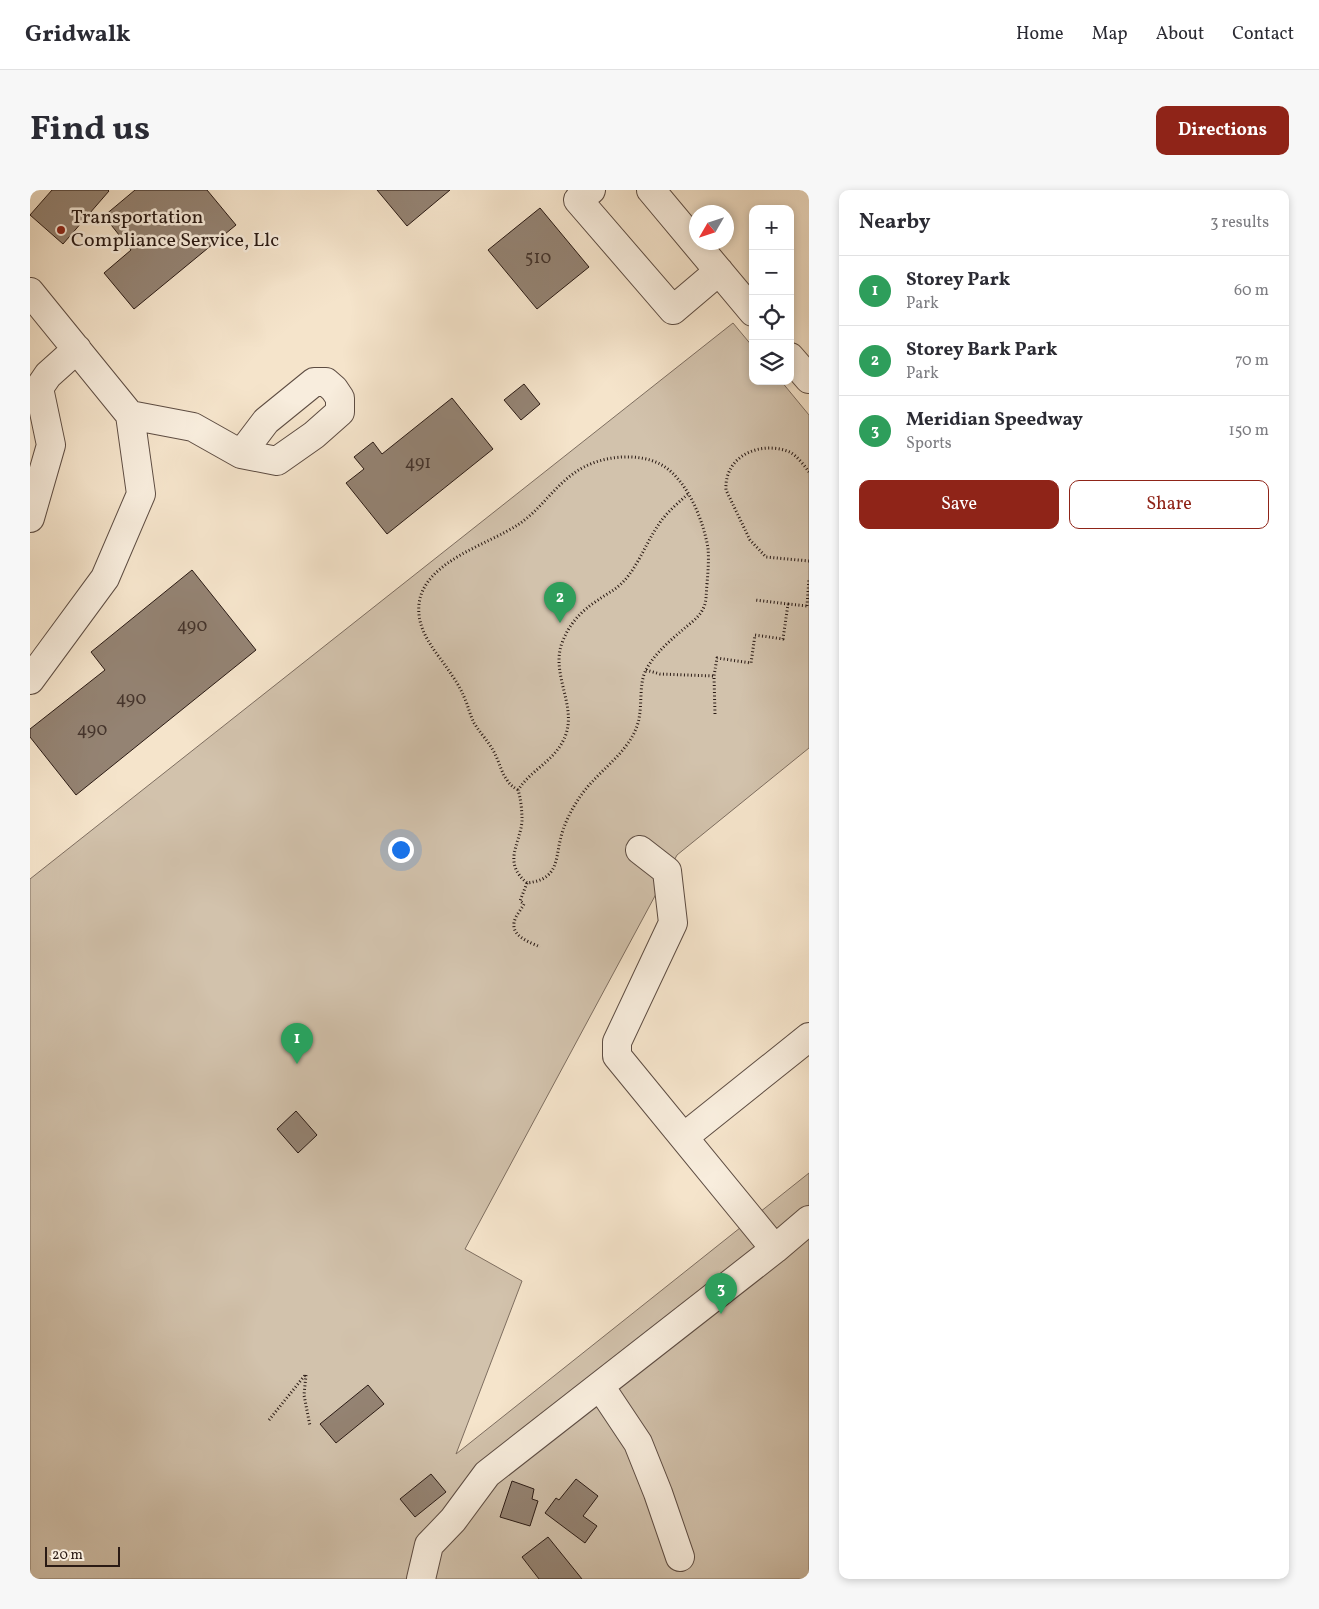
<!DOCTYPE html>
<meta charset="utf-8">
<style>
body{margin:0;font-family:Vollkorn,serif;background:#f7f7f7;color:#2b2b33}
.controls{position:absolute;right:15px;top:15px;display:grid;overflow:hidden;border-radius:10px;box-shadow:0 2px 8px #0003}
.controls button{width:45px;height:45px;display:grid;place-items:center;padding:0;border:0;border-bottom:1px solid #e1e1e2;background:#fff;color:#2b2b33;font:25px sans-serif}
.compass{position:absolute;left:659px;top:15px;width:45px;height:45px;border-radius:50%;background:#fff;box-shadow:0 2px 8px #0003;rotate:231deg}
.scale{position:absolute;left:15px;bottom:12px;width:75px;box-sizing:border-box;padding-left:5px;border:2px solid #2a1a14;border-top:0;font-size:14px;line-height:18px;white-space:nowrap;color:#2a1a14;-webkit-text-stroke:4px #f8eddd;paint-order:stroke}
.you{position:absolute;left:370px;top:659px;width:18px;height:18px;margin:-12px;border:4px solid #fff;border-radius:50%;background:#1a73e8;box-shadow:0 0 0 8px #1a73e833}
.badge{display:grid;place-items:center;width:32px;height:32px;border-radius:50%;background:#8f2418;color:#fff;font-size:16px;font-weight:700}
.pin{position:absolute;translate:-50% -41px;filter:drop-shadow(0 1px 2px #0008)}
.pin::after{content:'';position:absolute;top:26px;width:18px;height:15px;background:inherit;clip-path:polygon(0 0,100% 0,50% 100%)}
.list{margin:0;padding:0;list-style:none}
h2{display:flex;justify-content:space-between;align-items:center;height:65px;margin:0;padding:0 20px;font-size:21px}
h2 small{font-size:16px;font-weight:400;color:#7c7c81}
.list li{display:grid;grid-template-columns:32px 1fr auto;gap:15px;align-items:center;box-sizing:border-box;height:70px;padding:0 20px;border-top:1px solid #e1e1e2}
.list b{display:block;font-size:19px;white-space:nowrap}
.list p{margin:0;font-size:16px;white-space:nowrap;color:#7c7c81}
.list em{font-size:16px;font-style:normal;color:#7c7c81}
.actions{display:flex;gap:10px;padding:15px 20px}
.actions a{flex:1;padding:11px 0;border:1px solid #8f2418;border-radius:10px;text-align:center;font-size:18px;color:#8f2418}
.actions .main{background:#8f2418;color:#fff}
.icon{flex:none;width:28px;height:28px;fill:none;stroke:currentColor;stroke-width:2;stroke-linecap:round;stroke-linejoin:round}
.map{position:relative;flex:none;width:779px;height:1389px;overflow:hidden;border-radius:10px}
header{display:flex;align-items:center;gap:30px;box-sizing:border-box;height:70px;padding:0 25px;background:#fff;border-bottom:1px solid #e1e1e2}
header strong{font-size:24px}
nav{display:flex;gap:28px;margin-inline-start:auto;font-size:18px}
.intro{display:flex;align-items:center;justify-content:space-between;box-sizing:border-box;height:120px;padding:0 30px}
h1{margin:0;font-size:35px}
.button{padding:12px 22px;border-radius:10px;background:#8f2418;color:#fff;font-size:18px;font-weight:700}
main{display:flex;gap:30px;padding:0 30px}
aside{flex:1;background:#fff;border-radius:10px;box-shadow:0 2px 8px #0003}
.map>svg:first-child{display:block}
.green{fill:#d2c2ac;stroke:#7e6e60}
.building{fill:#948373;stroke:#2a1a14}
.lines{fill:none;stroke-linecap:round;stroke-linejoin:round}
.minor-casing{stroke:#5d4c42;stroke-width:30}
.path{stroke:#2a1a14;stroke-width:3;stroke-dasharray:1 2.5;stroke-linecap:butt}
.minor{stroke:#f8eddd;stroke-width:28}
.poi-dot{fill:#8f2418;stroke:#f8eddd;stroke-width:2}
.labels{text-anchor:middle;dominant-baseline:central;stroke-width:5;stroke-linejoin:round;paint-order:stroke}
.number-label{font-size:18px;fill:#44342c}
.poi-label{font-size:20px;fill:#2a1a14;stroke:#f8eddd;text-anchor:start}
</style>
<header>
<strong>Gridwalk</strong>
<nav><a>Home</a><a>Map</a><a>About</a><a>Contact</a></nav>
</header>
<div class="intro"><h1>Find us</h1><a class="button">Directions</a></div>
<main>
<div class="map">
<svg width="779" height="1389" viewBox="0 0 779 1389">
<rect width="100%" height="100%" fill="#f5e4cb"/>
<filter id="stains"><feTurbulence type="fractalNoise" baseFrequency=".004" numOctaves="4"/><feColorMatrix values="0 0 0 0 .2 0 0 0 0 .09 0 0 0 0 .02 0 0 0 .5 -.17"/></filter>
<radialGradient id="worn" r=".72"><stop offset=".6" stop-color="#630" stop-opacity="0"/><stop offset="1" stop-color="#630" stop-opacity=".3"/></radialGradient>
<!-- green -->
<path class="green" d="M703 133 723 157V191H751L779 225V558L647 665 435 1059 492 1091 426 1264 779 983V1389H0V689Z"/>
<!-- building -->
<path class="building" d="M22 0H78L79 1 33 54 0 25Z
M105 0H177L206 35 104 119 74 83 101 60 74 26Z
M347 0H420L377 36Z
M510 18 559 77 507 119 458 60Z
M494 194 510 214 491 230 474 210Z
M422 208 463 259 357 344 316 293 334 279 324 267 343 252 352 264Z
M162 380 226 460 46 605 0 547V539L75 480 61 462Z
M266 921 287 945 268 963 247 939Z
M338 1195 354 1214 306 1253 290 1234Z
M401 1284 416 1302 385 1327 370 1309Z
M546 1289 568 1306 553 1326 567 1336 555 1353 515 1323 526 1308 529 1310Z
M482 1291 504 1299 502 1309 508 1311 500 1336 470 1327Z
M518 1347 552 1389H509L492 1367Z"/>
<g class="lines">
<!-- minor casing -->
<g class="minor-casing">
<path id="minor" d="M561 0 548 10 643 120 689 81
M621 0 723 122
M0 102 100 225
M760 167 779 189
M100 225 163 237 211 264 247 271 284 245 310 222V208L304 199 296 192H284L236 231 211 264
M0 328 21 255 9 198 18 185 47 159
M0 490 75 388 111 304 100 225
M610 660 637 681 643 733 587 852V866L745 1059
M654 947 779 847
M570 1196 608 1253 628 1303 650 1367
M391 1389 399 1355 423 1330 457 1284 745 1059 779 1030"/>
</g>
<!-- path -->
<path class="path" d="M779 282C774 275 767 266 760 262 730 250 694 266 696 300L720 350 736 367 779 371
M758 414 777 416
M777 416 779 388
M616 480 630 484 684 486
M685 524 684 486 687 468 721 473 725 445 753 449 758 414 725 410
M488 600C483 597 480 595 477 590 471 582 469 571 464 562 459 552 450 543 444 533 441 527 439 520 437 514 433 504 429 495 423 487 409 464 386 444 389 414 394 371 458 355 489 334 513 318 527 291 554 277 575 266 606 263 628 273 656 286 673 329 678 358 679 370 678 382 677 394 676 403 677 411 673 419 669 427 662 432 656 437 642 449 626 462 617 478 608 493 613 515 608 533 599 563 570 579 552 604 544 615 537 628 533 640 524 666 532 689 497 693 472 672 490 655 492 631 492 621 491 609 488 600 501 580 524 571 534 549 549 518 520 485 532 453 539 434 551 421 568 410 575 405 583 401 590 395 608 378 615 354 629 334 636 323 648 313 658 304
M497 693 490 711 494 714C491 720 485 726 484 733 482 747 500 752 510 757
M276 1185 274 1205 280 1236
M239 1230 276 1184"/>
<!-- minor -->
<use href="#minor" class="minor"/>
</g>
<!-- markers -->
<circle class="poi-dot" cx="31" cy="40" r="5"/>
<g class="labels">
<!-- number labels -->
<g class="number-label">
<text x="508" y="68">510</text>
<text x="388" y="273">491</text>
<text x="162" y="436">490</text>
<text x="101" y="509">490</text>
<text x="62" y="540">490</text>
</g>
<!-- poi labels -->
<g class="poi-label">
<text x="41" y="28">Transportation<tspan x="41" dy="23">Compliance Service, Llc</tspan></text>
</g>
</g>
<rect width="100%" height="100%" filter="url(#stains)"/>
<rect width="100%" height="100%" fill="url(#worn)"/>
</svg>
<div class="controls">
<button>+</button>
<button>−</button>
<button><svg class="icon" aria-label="locate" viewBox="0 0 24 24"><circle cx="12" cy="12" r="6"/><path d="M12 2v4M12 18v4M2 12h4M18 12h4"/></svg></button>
<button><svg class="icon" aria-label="layers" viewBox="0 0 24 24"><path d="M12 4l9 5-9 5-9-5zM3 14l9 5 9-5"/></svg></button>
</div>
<svg class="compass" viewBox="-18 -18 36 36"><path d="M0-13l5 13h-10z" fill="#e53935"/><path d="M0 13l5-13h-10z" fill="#7c7c81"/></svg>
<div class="scale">20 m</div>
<div class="you"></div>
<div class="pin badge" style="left:267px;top:874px;background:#2e9e5b">1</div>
<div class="pin badge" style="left:530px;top:433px;background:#2e9e5b">2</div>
<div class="pin badge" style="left:691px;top:1124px;background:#2e9e5b">3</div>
</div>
<aside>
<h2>Nearby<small>3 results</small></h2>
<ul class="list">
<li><span class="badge" style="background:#2e9e5b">1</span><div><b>Storey Park</b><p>Park</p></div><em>60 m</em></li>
<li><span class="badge" style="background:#2e9e5b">2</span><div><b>Storey Bark Park</b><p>Park</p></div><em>70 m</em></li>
<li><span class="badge" style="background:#2e9e5b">3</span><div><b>Meridian Speedway</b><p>Sports</p></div><em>150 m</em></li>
</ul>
<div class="actions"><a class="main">Save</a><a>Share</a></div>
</aside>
</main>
